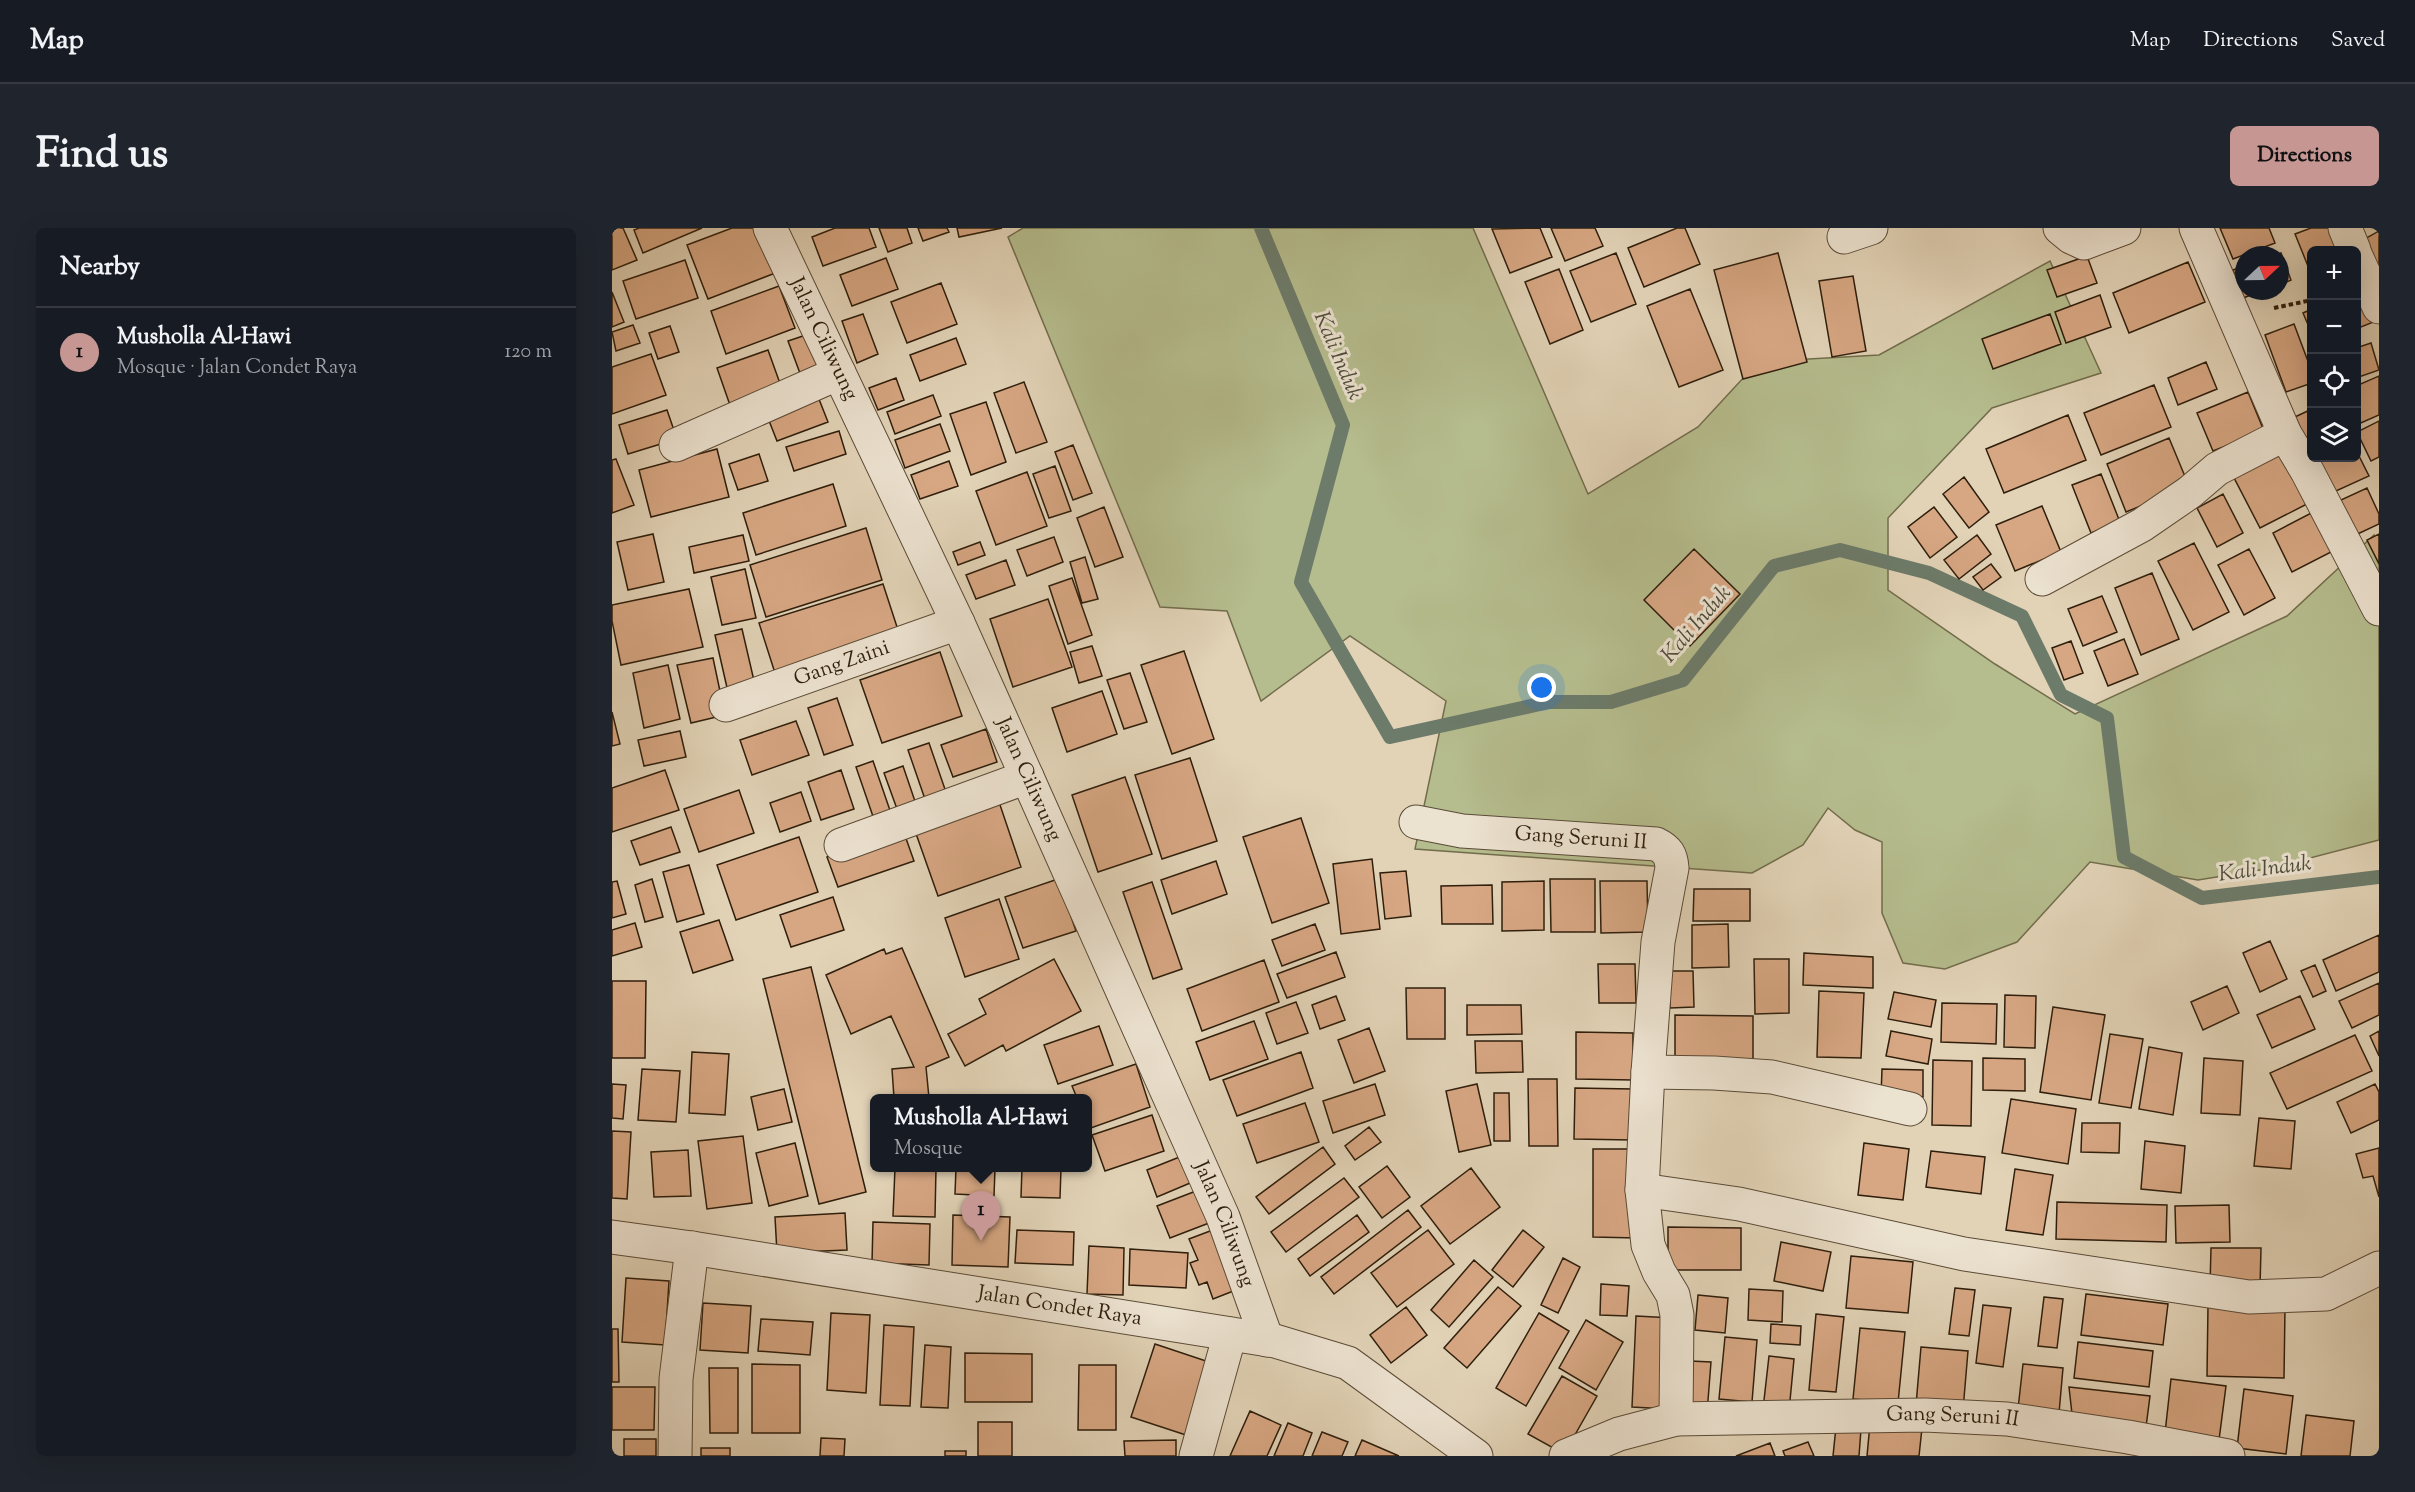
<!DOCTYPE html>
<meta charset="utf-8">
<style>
body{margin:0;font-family:"Sorts Mill Goudy",serif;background:#20242c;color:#f1f3f6}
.controls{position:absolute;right:18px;top:18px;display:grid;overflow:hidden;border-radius:9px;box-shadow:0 6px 24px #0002}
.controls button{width:54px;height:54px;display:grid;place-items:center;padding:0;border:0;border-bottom:2px solid #363941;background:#171b24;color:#f1f3f6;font:30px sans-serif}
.compass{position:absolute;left:1623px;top:18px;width:54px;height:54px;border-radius:50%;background:#171b24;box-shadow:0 6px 24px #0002;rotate:68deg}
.you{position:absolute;left:930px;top:460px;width:21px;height:21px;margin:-15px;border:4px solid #fff;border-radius:50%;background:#1a73e8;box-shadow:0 0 0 9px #1a73e833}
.badge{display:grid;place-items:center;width:39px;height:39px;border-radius:50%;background:#c59692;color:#111;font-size:20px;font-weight:700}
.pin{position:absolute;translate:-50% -50px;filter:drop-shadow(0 2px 3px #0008)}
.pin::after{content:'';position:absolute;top:32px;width:21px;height:18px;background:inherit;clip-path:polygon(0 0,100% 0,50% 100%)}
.popup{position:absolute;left:258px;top:866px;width:222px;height:78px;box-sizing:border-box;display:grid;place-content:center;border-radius:9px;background:#171b24;filter:drop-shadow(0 2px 4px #0005);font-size:20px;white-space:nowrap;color:#9ea1a6}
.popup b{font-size:22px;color:#f1f3f6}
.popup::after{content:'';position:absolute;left:50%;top:100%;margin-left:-12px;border:12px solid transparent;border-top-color:#171b24}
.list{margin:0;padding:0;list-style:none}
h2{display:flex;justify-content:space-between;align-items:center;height:78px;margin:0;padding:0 24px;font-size:26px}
h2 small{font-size:20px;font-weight:400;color:#9ea1a6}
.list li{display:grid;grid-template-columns:39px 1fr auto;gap:18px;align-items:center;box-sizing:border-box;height:90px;padding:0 24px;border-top:2px solid #363941}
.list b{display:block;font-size:22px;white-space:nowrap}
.list p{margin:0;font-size:20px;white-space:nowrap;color:#9ea1a6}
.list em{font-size:20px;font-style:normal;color:#9ea1a6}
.icon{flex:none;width:33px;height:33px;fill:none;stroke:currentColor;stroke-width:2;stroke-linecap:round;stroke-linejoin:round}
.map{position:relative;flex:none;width:1767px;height:1228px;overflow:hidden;border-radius:9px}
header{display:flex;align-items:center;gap:36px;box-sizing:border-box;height:84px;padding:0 30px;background:#171b24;border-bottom:2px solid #363941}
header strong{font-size:28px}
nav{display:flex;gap:33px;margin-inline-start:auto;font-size:21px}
.intro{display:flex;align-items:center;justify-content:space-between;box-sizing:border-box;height:144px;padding:0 36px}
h1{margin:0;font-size:42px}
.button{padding:15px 27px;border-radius:9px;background:#c59692;color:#111;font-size:21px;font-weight:700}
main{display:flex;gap:36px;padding:0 36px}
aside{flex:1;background:#171b24;border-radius:9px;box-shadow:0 6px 24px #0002}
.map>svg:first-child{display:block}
.green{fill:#b5bc8d;stroke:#726d4c;stroke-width:1.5}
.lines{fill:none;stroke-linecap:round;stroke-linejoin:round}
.stream{stroke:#6c7b6a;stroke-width:14}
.building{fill:#d7a783;stroke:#2e1e0c;stroke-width:1.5}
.minor-casing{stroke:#5b4b37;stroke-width:35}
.tertiary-casing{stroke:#5b4b37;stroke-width:35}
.path{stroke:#2e1e0c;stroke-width:4;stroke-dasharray:4.5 3;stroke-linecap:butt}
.minor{stroke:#ece2d0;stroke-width:33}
.tertiary{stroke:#ece2d0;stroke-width:33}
.labels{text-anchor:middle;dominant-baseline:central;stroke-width:6;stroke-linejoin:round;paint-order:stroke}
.street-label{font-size:21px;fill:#2e1e0c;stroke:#ece2d0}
.water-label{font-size:22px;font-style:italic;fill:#4d4c3b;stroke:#ece2d0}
</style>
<header>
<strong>Map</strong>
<nav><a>Map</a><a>Directions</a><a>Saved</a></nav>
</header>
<div class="intro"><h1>Find us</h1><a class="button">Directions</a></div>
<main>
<aside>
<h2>Nearby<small></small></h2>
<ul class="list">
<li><span class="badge">1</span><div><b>Musholla Al-Hawi</b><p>Mosque · Jalan Condet Raya</p></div><em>120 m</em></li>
</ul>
</aside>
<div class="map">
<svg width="1767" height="1228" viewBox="0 0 1767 1228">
<rect width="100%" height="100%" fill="#e2d3b7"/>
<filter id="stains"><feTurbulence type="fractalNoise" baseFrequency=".00333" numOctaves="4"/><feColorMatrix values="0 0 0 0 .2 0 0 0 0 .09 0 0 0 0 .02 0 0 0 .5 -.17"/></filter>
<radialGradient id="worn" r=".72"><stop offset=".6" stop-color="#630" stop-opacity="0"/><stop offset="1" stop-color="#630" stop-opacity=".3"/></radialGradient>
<!-- green -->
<path class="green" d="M411 0H861L976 266 1086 199 1146 134 1267 127 1438 33 1489 145 1380 180 1276 290V362L1383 436 1463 486 1675 388 1762 307 1767 319V612L1660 640 1586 652 1478 634 1405 714 1333 741 1291 735 1270 685V614L1243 602 1216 580 1191 617 1140 645 803 621 834 473 738 408 649 473 615 383 548 379 396 9Z"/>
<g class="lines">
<!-- stream -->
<path class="stream" d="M649 0 731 197 689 354 778 509 937 474H999L1071 452 1162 338 1228 322 1317 345 1410 388 1449 467 1495 490 1512 629 1590 670 1767 649"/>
</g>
<!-- building -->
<path class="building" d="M0 0H11L25 32 0 42Z
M27 0H90L31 25 22 2Z
M120 0H150L166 44 96 71 75 17Z
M223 0H257L264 19 211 38 200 9Z
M267 0H295L300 15 276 24Z
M306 0H335L337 4 311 13Z
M345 0H390L347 9Z
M928 0 940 29 898 45 880 1Z
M939 0H983L991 18 953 33Z
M1065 0H1073L1088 36 1032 59 1016 20Z
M1608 0H1657L1663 15 1621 31Z
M1699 0H1723L1732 22H1700V48L1683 6Z
M1767 3V50L1747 14Z
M1004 25 1024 76 979 94 958 43Z
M1166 25 1195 134 1131 151 1102 42Z
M1669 25 1679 52 1668 57V27H1662Z
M1475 28 1485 55 1445 69 1435 42Z
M274 30 286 61 240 78 228 47Z
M73 32 86 70 24 91 11 53Z
M1576 34 1593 74 1517 105 1501 65Z
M1632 38V63H1650L1631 70 1621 42Z
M947 41 971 102 938 116 913 54Z
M1241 48 1254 123 1220 129 1207 53Z
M329 55 345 96 295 115 279 74Z
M167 58 183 100 114 126 99 83Z
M1078 61 1111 142 1067 159 1035 78Z
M0 64 12 94 0 99Z
M1488 67 1499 99 1454 115 1443 84Z
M1744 69 1764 93 1744 101Z
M1700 81V106L1691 85Z
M251 86 266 126 245 135 230 93Z
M1438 86 1449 116 1381 141 1370 111Z
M1682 96 1700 144V155L1674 164 1653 107Z
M21 97 28 115 4 123 0 104Z
M58 98 67 124 46 131 37 105Z
M206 103 221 145 192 156 176 113Z
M344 110 354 136 308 153 298 127Z
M1759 115 1767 142 1744 150V120Z
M156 122 170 161 119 180 105 140Z
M39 126 54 167 0 186V139Z
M1594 134 1605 161 1566 177 1556 150Z
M1767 148V187L1744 197V158Z
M284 150 292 172 266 182 257 160Z
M412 154 435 214 404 225 382 165Z
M1542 157 1559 199 1489 227 1472 185Z
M203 161 216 194 165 213 152 180Z
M1636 164 1652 203 1601 223 1585 185Z
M321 167 329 188 283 206 275 184Z
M374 174 394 234 359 247 338 186Z
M1700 181V219L1672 194Z
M55 182 65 211 16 226 7 197Z
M1456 187 1474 232 1392 265 1374 221Z
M1767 193V229L1759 233 1745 204Z
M328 196 338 223 293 240 283 212Z
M227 203 234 226 182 243 174 219Z
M1557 210 1577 258 1514 284 1495 236Z
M461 217 480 265 461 272 443 224Z
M1668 219 1697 275 1648 300 1619 244Z
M105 221 117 269 39 289 27 242Z
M1744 222 1757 248 1713 268 1701 230H1744Z
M147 226 156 253 126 262 117 236Z
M4 231 22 277 0 285V232Z
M337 233 346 258 308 271 299 247Z
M443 238 459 283 437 290 421 246Z
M415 244 435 298 384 317 364 263Z
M1489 246 1508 294 1479 305 1460 257Z
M1352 249 1377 284 1357 300 1331 266Z
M221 256 234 298 144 327 131 285Z
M1755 260 1767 286V296L1735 311 1718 277Z
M1611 266 1631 305 1605 319 1585 280Z
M1430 278 1449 324 1403 343 1384 297Z
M492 279 511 329 483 339 465 290Z
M1322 279 1345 309 1318 330 1296 299Z
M1705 282 1725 321 1680 344 1661 305Z
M254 300 270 352 154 389 138 337Z
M41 306 52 354 16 362 5 314Z
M1767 306V336L1755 312Z
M131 307 137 333 82 345 77 319Z
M1365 307 1379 326 1347 351 1332 332Z
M442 309 451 334 415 348 405 322Z
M368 314 373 327 346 337 341 324Z
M1582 315 1617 384 1581 402 1546 333Z
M1082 321 1128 366 1078 418 1032 372Z
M1637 321 1663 370 1632 387 1606 337Z
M473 329 486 371 470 375 458 334Z
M394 332 403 357 364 371 354 347Z
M1379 336 1389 349 1371 362 1361 349Z
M133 341 144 390 110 397 99 349Z
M1540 345 1567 411 1529 427 1503 360Z
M460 350 480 407 456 416 437 358Z
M271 356 287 405 163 445 147 395Z
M77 361 91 419 9 437 0 393V377Z
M1490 368 1505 404 1471 418 1456 381Z
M436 371 460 439 401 459 378 391Z
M130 401 143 457 116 464 103 407Z
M1512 411 1526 446 1496 458 1482 423Z
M1459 413 1471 445 1452 452 1440 420Z
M480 418 490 448 467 455 458 424Z
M572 423 602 511 560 526 529 437Z
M328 424 350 488 270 515 248 452Z
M101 430 113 487 79 495 65 437Z
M56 437 68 491 32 500 21 445Z
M518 445 535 494 512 501 495 452Z
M490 463 505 506 455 524 440 480Z
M225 470 241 517 212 527 196 480Z
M0 484 8 516 0 518Z
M184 493 197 527 140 547 128 512Z
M374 501 385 534 341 549 329 517Z
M68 503 74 529 32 538 26 512Z
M317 515 335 567 314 574 296 522Z
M578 530 605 613 550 631 523 547Z
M261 533 282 594 265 600 244 539Z
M291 538 307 585 289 592 272 545Z
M53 542 67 582 0 604V560Z
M229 542 242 581 209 592 196 554Z
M513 549 540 626 486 644 460 567Z
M127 562 142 605 87 624 72 581Z
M189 564 199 593 168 604 158 575Z
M386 571 409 639 326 668 302 600Z
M689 590 717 675 660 695 631 609Z
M59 599 68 624 28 637 19 613Z
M291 602 302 633 226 659 215 629Z
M187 609 206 664 124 692 105 637Z
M760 631 768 701 729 706 721 636Z
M604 633 615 666 560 686 549 652Z
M77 637 92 686 65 694 51 644Z
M794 643 799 688 773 691 768 645Z
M40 651 51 689 33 694 23 657Z
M446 651 464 703 411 720 393 669Z
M938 651H983V704H939Z
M5 653 14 686 0 690V654Z
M932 653V702L890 703V654Z
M988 653H1035L1036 704 989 705Z
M540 654 570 741 541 751 511 664Z
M880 657 881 696H830L829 658Z
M1082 661H1138V693H1081Z
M221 669 232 702 179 719 168 687Z
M387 671 407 731 353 749 333 690Z
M107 692 121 732 81 745 68 704Z
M23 695 30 719 0 728V702Z
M703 696 713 722 670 738 660 712Z
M1116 696 1117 739 1080 740V697Z
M1767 707V744L1724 763 1711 732Z
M1658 713 1675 751 1648 764 1631 725Z
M290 720 337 829 314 839 317 870H282L280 841 302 839 279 788 239 806 214 747 272 721 274 726Z
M724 724 733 749 675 770 665 746Z
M1192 725 1261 729V760L1191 757Z
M442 731 469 783 394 823 391 817 353 838 336 806 374 786 367 771Z
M1142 731H1177V785L1143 786Z
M652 732 667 774 590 803 575 761Z
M986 736H1023L1024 775H987Z
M1703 737 1714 763 1701 769 1689 743Z
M199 739 254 964 207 976 151 751Z
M1058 743H1081L1082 779 1058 780Z
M0 753H34L33 830H0Z
M1767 755V787L1740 800 1727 773Z
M1615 758 1627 785 1591 802 1579 774Z
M794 760H833V811H795Z
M1207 763 1252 765 1249 830 1205 829Z
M1282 764 1324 772 1319 799 1276 791Z
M1393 767 1424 768 1423 820 1392 819Z
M724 768 733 792 708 801 700 777Z
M1688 768 1703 801 1660 820 1645 787Z
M684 774 696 805 665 816 654 785Z
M1330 775 1385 776 1384 816 1329 814Z
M855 777H909L910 806 855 807Z
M1441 779 1493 787 1479 872 1428 864Z
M1063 787 1141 788V836L1063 835Z
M642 793 656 831 598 852 584 814Z
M487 798 501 837 446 856 432 817Z
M757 800 773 843 742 855 726 812Z
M1279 803 1320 811 1316 836 1274 828Z
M1767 803V828L1758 808Z
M964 804 1021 805V852L964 851Z
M1498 806 1531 811 1519 880 1487 875Z
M1743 807 1760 843 1675 881 1658 845Z
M863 813H910L911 844 864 845Z
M1537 819 1570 825 1561 887 1527 881Z
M80 824 117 826 113 887 77 885Z
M689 824 701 860 625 888 611 852Z
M1371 830 1413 831V863L1371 862Z
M1592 830 1631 833 1628 887 1589 885Z
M1321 832 1360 833 1359 898 1320 897Z
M524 836 538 879 476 901V870H465L460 858Z
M30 841 68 843 64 894 26 892Z
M1270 841 1311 842V869L1269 868Z
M916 851H945L946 918H917Z
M0 856 14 857 11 891 0 890Z
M763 856 773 887 721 905 711 873Z
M865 856 879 917 847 924 834 863Z
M1763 856 1767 864V892L1739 905 1725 874Z
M963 860 1020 861V912L962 911Z
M172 861 180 894 146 902 139 869Z
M882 865H897L898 913H882Z
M1399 871 1464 881 1456 936 1390 925Z
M693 875 707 914 645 935 631 896Z
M540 887 552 923 493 943 480 907Z
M1647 890 1683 893 1679 941 1642 938Z
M1470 895H1508L1507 925 1469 924Z
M757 899 769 914 743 932 733 918Z
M0 903 19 904 15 971 0 970Z
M131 908 140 975 95 981 86 913Z
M1533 913 1573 918 1569 965 1529 961Z
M183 915 196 968 157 978 144 925Z
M1252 915 1297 921 1291 972 1246 967Z
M711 919 723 936 657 986 644 969Z
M1767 920V969L1761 948 1751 950 1744 926Z
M981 921H1025V1010L981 1009Z
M76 922 79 968 42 969 39 924Z
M1319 923 1373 929 1369 966 1314 959Z
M580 924 590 950 545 969 535 942Z
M775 938 798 969 770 990 747 959Z
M283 940H324L323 989 281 988Z
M344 940H383L382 968 343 966Z
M410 940H449L448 970 409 969Z
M859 940 888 979 838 1016 809 978Z
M1403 941 1441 947 1431 1007 1394 1002Z
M732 950 747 969 674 1024 659 1004Z
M597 958 610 990 558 1010 545 978Z
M1445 974 1555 977 1554 1014 1444 1011Z
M1617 977 1618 1014 1564 1015 1563 978Z
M796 982 809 999 722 1066 709 1049Z
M233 985 235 1022 165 1025 163 989Z
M341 987 398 989 396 1039 340 1037Z
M745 987 757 1004 698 1048 686 1031Z
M261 994 318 996 317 1037 260 1035Z
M1056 999 1129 1000V1042H1056Z
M606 1000 629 1060 601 1071 595 1054 587 1057 578 1035 586 1032 577 1011Z
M405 1002 462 1004 461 1037 403 1035Z
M816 1002 842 1036 785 1079 759 1045Z
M911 1002 932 1019 901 1059 880 1042Z
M1169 1014 1219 1024 1211 1063 1162 1053Z
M477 1018 512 1020 511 1067 475 1066Z
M1599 1020H1649L1648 1059 1598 1058Z
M518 1021 576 1025 574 1060 517 1057Z
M1239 1028 1301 1034 1296 1085 1234 1080Z
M951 1030 968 1039 946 1085 929 1077Z
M862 1032 881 1049 837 1099 819 1082Z
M14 1050 57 1053 53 1117 10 1114Z
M989 1056 1017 1058 1015 1088 988 1087Z
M886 1059 909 1078 855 1140 832 1120Z
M1343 1060 1363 1062 1357 1108 1337 1106Z
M1137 1061 1171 1063 1170 1094 1136 1092Z
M1474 1066 1556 1076 1551 1117 1469 1107Z
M1086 1067 1116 1070 1113 1105 1083 1102Z
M1432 1069 1451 1071 1445 1120 1426 1118Z
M91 1075 139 1078 136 1125 88 1122Z
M1371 1077 1399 1080 1391 1139 1364 1135Z
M1596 1078 1673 1080 1672 1150 1595 1148Z
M794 1079 815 1107 779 1135 758 1107Z
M219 1085 258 1087 254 1165 215 1162Z
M927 1085 957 1103 914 1178 884 1160Z
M1204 1086 1232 1089 1224 1164 1197 1162Z
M1024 1088 1061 1090 1056 1181 1020 1179Z
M149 1091 201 1094 198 1127 146 1123Z
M974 1092 1011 1114 984 1162 947 1140Z
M1159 1096 1189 1098 1188 1117 1158 1115Z
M272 1097 302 1099 298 1178 268 1177Z
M1248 1100 1293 1104 1286 1175 1241 1171Z
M0 1101H6L7 1154H0Z
M1113 1109 1145 1112 1140 1174 1107 1171Z
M1466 1114 1541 1123 1537 1159 1462 1150Z
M543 1116 600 1135 577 1208 519 1189Z
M313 1117 339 1119 336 1180 309 1179Z
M1309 1119 1356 1123 1351 1182 1304 1177Z
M353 1125 420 1126V1174H353Z
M1157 1128 1182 1131 1177 1183 1151 1181Z
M1078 1133 1099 1134 1095 1185 1073 1182Z
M140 1136 188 1137V1205H140Z
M1411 1136 1451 1140 1447 1185 1406 1181Z
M467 1137H504V1202H466Z
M97 1140H126V1205H98Z
M950 1148 985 1168 952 1226 916 1206Z
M1559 1151 1614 1158 1607 1212 1553 1205Z
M0 1159H43L42 1202H0Z
M1457 1159 1538 1168 1534 1199 1460 1186Z
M1632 1161 1681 1168 1674 1226 1625 1220Z
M638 1183 669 1197 655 1228H618Z
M1694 1187 1742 1193 1738 1228H1689Z
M366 1194H400V1228H366Z
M676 1195 700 1205 691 1228H662Z
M1258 1196 1310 1200 1307 1228H1255Z
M1224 1199 1249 1201 1247 1228H1221Z
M710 1204 736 1214 730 1228H700Z
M209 1210 233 1211 232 1228H208Z
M12 1211H44V1228H12Z
M564 1212V1228H513L512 1213Z
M750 1212 787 1228H743Z
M1196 1214 1202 1228H1173L1171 1223Z
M1158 1215 1163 1228H1124Z
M89 1220H118V1228H89Z
M333 1223H354V1228H333Z"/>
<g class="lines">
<!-- minor casing -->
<g class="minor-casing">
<g id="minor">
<path id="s1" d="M158 0 346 395 415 549 611 989 655 1112"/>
<path d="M1448 0 1459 9 1472 15 1512 0"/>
<path d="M1584 0 1673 206 1695 243 1767 381"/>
<path d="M1733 0 1742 22"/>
<path d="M1232 9 1259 0"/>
<path d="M1744 28 1767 79"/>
<path d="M64 217 227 145"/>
<path d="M1430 351 1530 297 1578 264 1605 241 1673 206"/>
<path id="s2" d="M114 477 346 395"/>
<path id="s3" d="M804 594 850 603 1044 616C1056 622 1059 627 1060 640L1046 714 1036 844 1030 962 1036 1017 1047 1044 1061 1067 1065 1087 1064 1191"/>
<path d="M229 617 415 549"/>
<path d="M1036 844 1102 845 1160 849 1298 881"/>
<path d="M1030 962 1127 976 1352 1026 1637 1069 1714 1066 1767 1040"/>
<path d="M63 1228 64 1151 80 1020"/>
<path d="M584 1228 618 1106"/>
<path id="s4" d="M954 1228 1007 1206 1064 1191 1313 1187 1395 1191 1516 1209 1616 1228"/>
</g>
</g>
<!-- tertiary casing -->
<g class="tertiary-casing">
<g id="tertiary">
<path id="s5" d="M0 1009 80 1020 663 1113 736 1135 864 1228"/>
</g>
</g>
<!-- path -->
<path class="path" d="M1662 80 1700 72"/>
<!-- minor -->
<use href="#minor" class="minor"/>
<!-- tertiary -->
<use href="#tertiary" class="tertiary"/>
</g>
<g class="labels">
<!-- street labels -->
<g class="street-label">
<text stroke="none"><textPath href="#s1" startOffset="123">Jalan Ciliwung</textPath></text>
<text stroke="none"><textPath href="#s2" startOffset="123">Gang Zaini</textPath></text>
<text stroke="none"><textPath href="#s1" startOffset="609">Jalan Ciliwung</textPath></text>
<text stroke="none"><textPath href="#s3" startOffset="166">Gang Seruni II</textPath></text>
<text stroke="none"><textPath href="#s1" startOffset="1095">Jalan Ciliwung</textPath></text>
<text stroke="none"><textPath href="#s5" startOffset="453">Jalan Condet Raya</textPath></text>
<text stroke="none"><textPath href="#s4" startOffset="393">Gang Seruni II</textPath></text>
</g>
<!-- water labels -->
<g class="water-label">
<text transform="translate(725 128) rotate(67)">Kali Induk</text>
<text transform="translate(1085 397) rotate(-49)">Kali Induk</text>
<text transform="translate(1653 642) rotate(-7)">Kali Induk</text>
</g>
</g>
<rect width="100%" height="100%" filter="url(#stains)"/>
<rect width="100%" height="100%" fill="url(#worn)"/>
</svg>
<div class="controls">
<button>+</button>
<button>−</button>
<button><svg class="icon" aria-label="locate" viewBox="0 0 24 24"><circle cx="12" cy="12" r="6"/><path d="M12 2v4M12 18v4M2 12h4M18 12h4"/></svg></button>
<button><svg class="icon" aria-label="layers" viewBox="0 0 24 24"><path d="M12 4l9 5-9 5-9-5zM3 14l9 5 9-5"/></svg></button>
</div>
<svg class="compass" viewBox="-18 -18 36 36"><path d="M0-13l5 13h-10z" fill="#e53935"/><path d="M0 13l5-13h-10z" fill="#9ea1a6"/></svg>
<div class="you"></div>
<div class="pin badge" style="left:369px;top:1013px">1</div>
<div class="popup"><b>Musholla Al-Hawi</b>Mosque</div>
</div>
</main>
